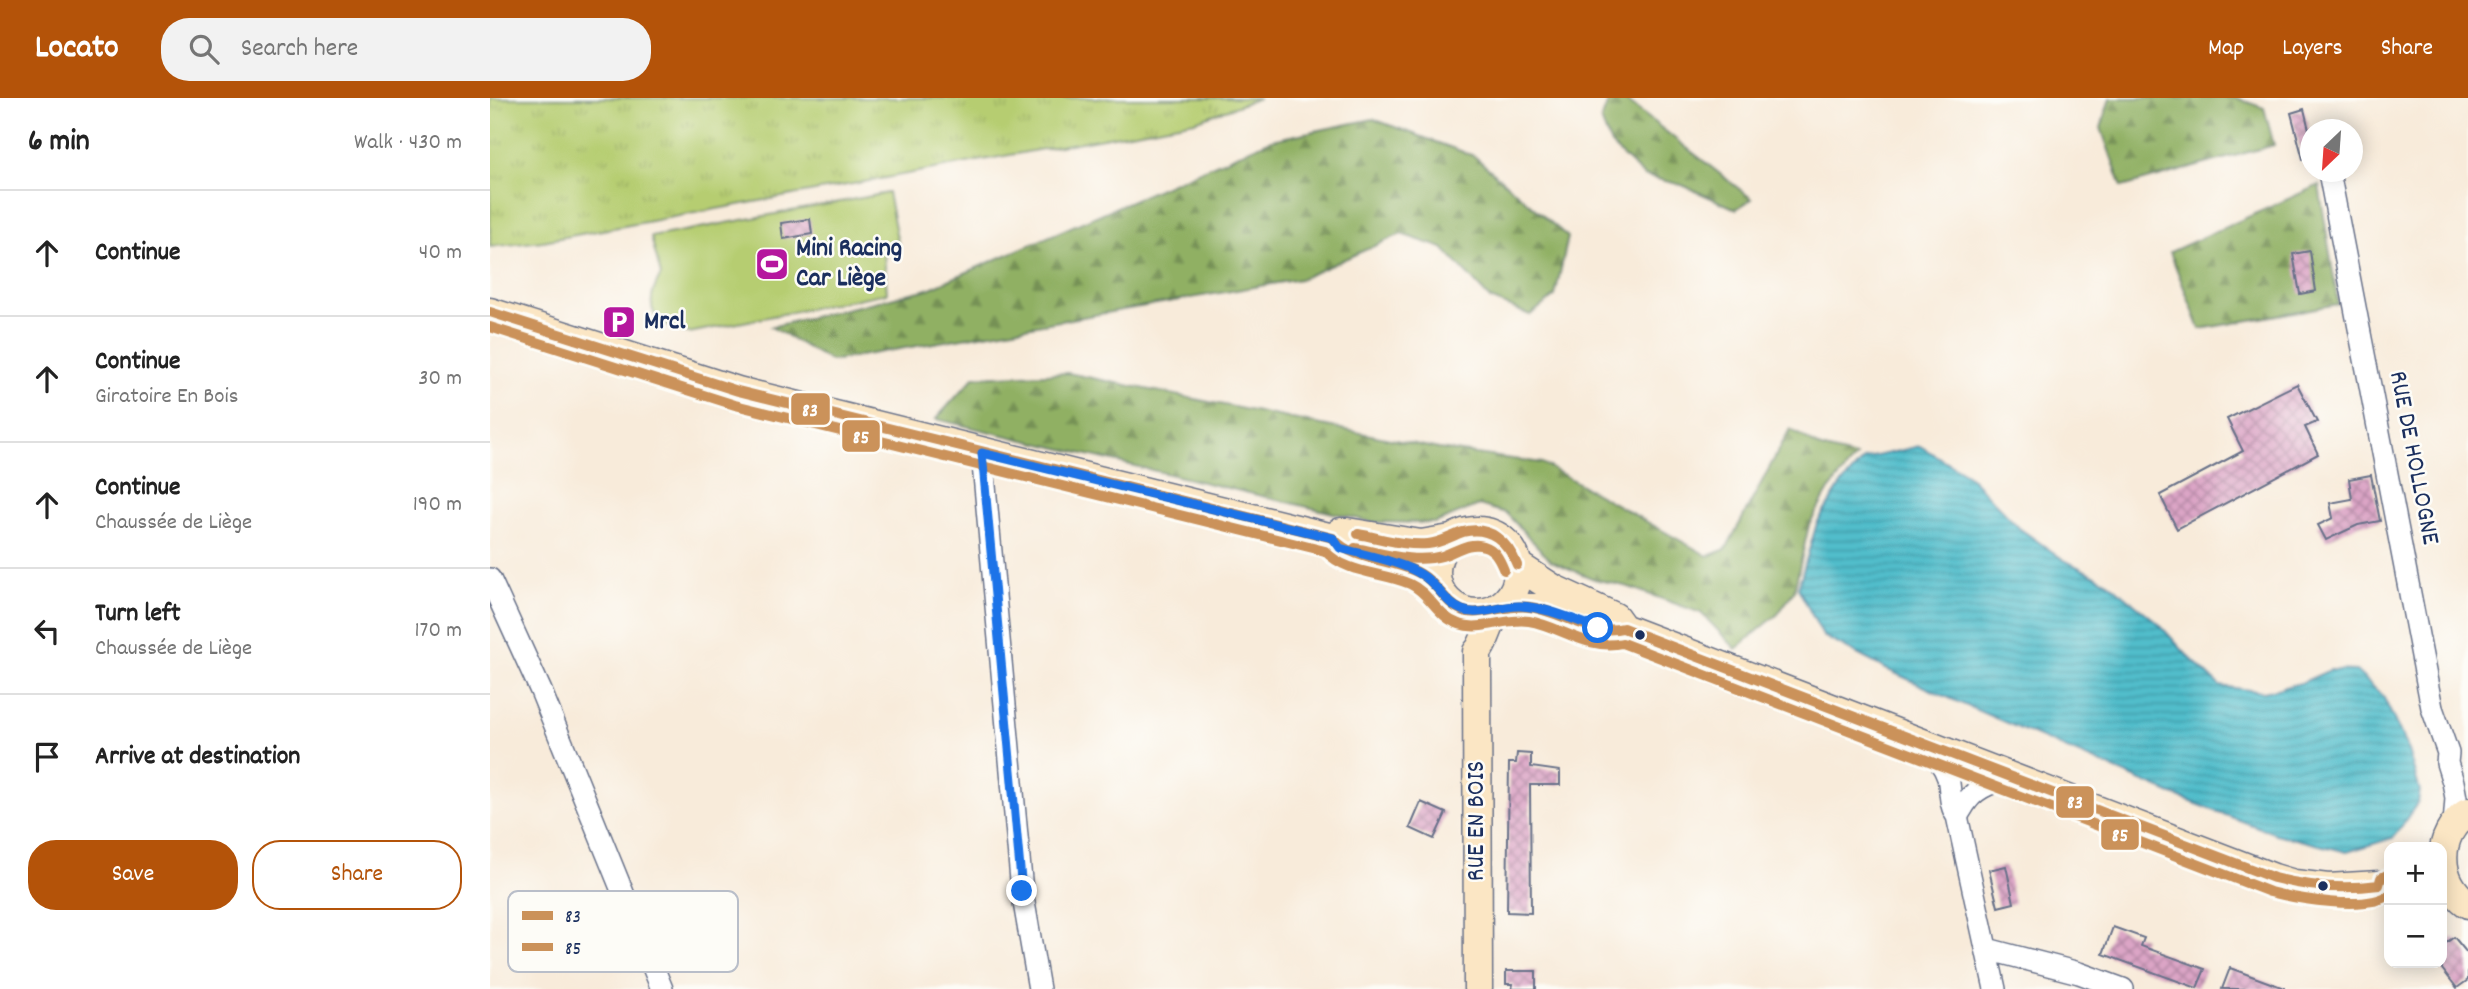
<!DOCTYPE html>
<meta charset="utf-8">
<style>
body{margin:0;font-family:Dekko,sans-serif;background:#f2f2f2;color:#222}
.controls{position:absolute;right:21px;bottom:21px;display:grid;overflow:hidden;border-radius:14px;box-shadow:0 4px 18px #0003}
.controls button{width:63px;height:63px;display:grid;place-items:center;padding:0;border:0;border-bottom:2px solid #e0e0e0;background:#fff;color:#222;font:35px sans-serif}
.compass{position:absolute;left:1810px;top:21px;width:63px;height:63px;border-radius:50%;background:#fff;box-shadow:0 4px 18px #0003;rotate:205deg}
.stop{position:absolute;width:21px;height:21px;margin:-16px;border:5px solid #1a73e8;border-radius:50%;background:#fff}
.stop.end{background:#1a73e8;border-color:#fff;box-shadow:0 2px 7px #0008}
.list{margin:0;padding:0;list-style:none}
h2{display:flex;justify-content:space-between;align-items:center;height:91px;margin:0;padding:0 28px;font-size:30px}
h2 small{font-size:23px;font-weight:400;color:#767676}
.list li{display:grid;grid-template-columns:46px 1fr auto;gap:21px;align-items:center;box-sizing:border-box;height:126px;padding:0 28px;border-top:2px solid #e0e0e0}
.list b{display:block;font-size:26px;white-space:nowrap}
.list p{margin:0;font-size:23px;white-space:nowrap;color:#767676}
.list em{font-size:23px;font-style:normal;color:#767676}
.actions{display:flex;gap:14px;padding:21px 28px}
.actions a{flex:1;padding:16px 0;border:2px solid #b45309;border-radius:28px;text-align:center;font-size:24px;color:#b45309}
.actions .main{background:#b45309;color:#fff}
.icon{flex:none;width:38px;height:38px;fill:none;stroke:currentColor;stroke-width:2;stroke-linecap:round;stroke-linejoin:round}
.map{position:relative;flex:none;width:1978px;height:891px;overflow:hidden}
header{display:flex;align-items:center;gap:42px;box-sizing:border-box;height:98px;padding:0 35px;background:#b45309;color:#fff}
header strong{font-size:33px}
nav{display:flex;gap:38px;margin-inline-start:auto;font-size:24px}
.search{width:490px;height:63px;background:#f2f2f2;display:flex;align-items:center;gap:18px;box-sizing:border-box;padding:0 24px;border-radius:28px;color:#767676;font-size:26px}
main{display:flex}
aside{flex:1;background:#fff}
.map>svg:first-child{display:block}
.grass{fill:url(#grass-tufts);stroke:#687e68;stroke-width:2}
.forest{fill:url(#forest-firs);stroke:#567060;stroke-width:2}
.pitch{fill:#b6cd71;stroke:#687e68;stroke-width:2}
.water{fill:url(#water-rules);stroke:#367694;stroke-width:2}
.building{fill:url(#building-cross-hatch)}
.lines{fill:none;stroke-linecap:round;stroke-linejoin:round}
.street-casing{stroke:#687189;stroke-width:24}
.secondary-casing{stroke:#687189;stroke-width:31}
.street{stroke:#fff;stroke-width:21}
.secondary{stroke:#fbe6c4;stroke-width:28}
.bus-1-casing{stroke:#fdfcf7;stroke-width:16}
.bus-2-casing{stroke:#fdfcf7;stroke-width:16}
.bus-1{stroke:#cb925a;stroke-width:10}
.bus-2{stroke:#cb925a;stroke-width:10}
.route{stroke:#1a73e8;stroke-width:9}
.bus-dot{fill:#1b2f5e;stroke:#fdfcf7;stroke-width:2.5}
.labels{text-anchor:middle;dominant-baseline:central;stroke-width:5;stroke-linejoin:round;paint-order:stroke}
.poi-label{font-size:26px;font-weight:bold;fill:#1b2f5e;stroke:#fdfcf7;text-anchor:start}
.street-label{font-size:26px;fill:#1b2f5e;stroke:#fdfcf7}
.key{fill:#fdfcf7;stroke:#b9bec9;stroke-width:2}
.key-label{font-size:19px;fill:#1b2f5e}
.line-badge{stroke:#fdfcf7;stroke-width:2.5}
.badge-label{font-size:19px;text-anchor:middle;font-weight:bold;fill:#fff}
</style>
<header>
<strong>Locato</strong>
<div class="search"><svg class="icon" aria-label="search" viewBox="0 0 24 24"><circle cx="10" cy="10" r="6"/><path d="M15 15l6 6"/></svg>Search here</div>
<nav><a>Map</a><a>Layers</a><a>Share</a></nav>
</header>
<main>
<aside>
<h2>6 min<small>Walk · 430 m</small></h2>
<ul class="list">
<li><svg class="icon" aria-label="ahead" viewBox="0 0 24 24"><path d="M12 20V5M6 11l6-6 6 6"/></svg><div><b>Continue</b></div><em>40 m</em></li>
<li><svg class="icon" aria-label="ahead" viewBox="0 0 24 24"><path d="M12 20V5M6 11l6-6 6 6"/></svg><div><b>Continue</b><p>Giratoire En Bois</p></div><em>30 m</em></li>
<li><svg class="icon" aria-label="ahead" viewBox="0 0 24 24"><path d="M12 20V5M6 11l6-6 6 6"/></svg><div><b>Continue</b><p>Chaussée de Liège</p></div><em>190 m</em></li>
<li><svg class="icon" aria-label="left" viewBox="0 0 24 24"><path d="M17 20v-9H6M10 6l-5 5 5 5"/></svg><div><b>Turn left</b><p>Chaussée de Liège</p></div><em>170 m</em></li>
<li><svg class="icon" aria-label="arrive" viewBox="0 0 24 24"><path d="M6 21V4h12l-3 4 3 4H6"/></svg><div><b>Arrive at destination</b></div></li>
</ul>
<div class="actions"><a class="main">Save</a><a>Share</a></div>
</aside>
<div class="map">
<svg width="1978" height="891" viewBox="0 0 1978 891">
<defs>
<pattern id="grass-tufts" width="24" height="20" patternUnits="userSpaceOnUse" patternTransform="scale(1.75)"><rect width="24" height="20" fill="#b6cd71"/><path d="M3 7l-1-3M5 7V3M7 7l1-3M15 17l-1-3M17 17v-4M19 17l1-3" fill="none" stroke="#9cb064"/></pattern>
<pattern id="forest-firs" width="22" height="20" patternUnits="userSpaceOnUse" patternTransform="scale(1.75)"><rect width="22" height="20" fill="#90b063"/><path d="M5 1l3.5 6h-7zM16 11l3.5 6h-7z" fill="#759055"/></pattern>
<pattern id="water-rules" width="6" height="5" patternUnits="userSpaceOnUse" patternTransform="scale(1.75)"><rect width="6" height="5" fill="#51bdcb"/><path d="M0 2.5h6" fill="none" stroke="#429aa8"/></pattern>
<pattern id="building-cross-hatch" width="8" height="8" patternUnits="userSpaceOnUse" patternTransform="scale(1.75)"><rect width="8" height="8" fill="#dca5c6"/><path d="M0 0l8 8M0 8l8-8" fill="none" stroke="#b287a4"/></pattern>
</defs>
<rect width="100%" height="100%" fill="#fdfcf7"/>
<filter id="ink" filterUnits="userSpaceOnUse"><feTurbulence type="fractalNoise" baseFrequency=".0143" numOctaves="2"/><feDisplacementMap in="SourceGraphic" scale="14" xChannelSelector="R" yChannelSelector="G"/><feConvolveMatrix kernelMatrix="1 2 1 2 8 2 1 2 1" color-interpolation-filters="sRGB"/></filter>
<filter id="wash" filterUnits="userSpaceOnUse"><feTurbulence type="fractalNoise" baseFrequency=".00686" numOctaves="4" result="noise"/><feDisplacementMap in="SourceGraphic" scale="28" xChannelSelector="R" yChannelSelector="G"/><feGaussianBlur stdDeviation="1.57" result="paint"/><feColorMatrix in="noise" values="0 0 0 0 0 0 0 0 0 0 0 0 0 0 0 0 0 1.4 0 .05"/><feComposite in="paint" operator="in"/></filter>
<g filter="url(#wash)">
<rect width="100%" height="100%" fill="#f8ebda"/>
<!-- grass -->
<path class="grass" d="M0 0H769L705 23 53 143 0 149Z"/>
<!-- forest -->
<path class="forest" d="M1124 0H1133L1262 101 1246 111 1192 87 1154 78 1121 47 1111 22 1118 4Z
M1620 0H1746L1774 10 1784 47 1632 89 1611 30Z
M883 21 984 58 1078 139 1065 198 1040 217 1000 201 953 150 911 136 810 181 341 263 281 229 438 191 781 42Z
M1829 87 1848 206 1710 231 1680 154Z
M578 275 949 351 1052 365 1218 458 1236 451 1300 331 1331 350 1366 359 1339 392 1319 427 1304 493 1288 516 1246 551 1211 515 1139 489 1104 481 1061 463 1016 415 989 407 945 425 881 424 446 321 484 279Z"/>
<!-- pitch -->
<path class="pitch" d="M398 95 409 150 394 155 397 195 199 235C164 227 151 211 171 177L161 139Z"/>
<!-- water -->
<path class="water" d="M1430 348 1478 377 1529 430 1574 462 1618 484 1668 525 1696 556 1730 588 1774 594 1811 585 1840 572 1866 573 1893 598 1917 649 1930 693 1928 704 1903 740 1857 754 1786 736 1691 700 1468 604 1396 571 1333 538 1308 490 1327 425 1350 388 1374 361Z"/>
<g id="blocks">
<!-- building -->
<path class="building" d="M1814 11 1821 40V59L1813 61 1801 15Z
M320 121 322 136 293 141 291 125Z
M1820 153 1826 193 1810 196 1803 156Z
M1807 286 1827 324 1815 329 1828 356 1687 431 1670 397 1753 353 1737 321Z
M1881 377 1890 423 1868 427 1836 442 1828 427 1843 420 1840 405 1862 401 1859 381Z
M1027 655 1041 656V669L1070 673V687H1040L1041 815 1017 814 1019 665H1026Z
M931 704 956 715 944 741 920 730Z
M1516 768 1524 805 1508 809 1499 772Z
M1623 829 1654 840 1651 848 1715 871 1707 890 1613 856Z
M1964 839 1978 856V882L1967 890 1952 871V848Z
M1740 870 1794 890V891H1732Z
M1016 873H1046V891H1022L1023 886H1016Z"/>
</g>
</g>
<g filter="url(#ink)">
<use href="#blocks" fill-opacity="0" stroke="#687189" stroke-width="2"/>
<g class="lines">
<!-- street casing -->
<g class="street-casing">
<path id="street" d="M1839 74 1942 610 1958 655 1957 665 1963 684 1966 700 1964 727
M492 355 532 793 549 891
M0 481 51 593 172 891
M1436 647C1445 657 1454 667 1458 680 1461 692 1459 708 1467 718L1505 891
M1467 718C1471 713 1473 708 1477 703 1488 688 1506 683 1523 680
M1497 851 1589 875 1633 891"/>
</g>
<!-- secondary casing -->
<g class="secondary-casing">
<path id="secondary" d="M0 214 248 293 843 440C855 460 899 462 920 471 931 475 940 483 949 490
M946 474a41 41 0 1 1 82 0a41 41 0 1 1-82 0Z
M843 440 851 434H857L931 446 961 441
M1027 467 1064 491 1125 519 1133 530 1784 780 1804 786 1838 790 1889 787 1899 792
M1008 509 1046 510 1119 534H1124
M1978 714C1945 737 1945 782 1978 806
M988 891 987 554C994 547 1001 521 1008 509"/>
</g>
<!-- street -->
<use href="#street" class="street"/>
<!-- secondary -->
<use href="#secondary" class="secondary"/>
<!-- bus-1 casing -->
<g class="bus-1-casing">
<path id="bus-1" d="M0 214 248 293 843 440C865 465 904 460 931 476 947 485 955 505 971 512 988 520 1018 505 1040 509 1071 513 1100 538 1133 530L1784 780C1819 789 1853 792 1889 787L1891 780 1899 776
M868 436C891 440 914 448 938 446 951 445 961 438 973 434 1000 427 1018 444 1027 467"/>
</g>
<!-- bus-2 casing -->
<g class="bus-2-casing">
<path id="bus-2" d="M0 229 245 307 835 453C856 476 893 474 920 486 940 495 948 520 969 526 992 534 1015 519 1039 523 1070 528 1099 553 1132 545L1780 794C1807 801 1876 813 1899 797
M865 450C893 455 924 466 952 458 965 454 979 443 994 448 1005 451 1010 462 1014 472"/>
</g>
<!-- bus-1 -->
<use href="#bus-1" class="bus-1"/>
<!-- bus-2 -->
<use href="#bus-2" class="bus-2"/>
</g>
</g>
<g class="lines" filter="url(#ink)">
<!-- route -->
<path class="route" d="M532 793 492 355 843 440 850 450C874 457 913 464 932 477 948 487 956 506 972 512 991 519 1010 507 1030 508 1056 509 1084 522 1108 530"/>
</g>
<!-- icons -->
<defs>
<g id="stadium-square" transform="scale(1.75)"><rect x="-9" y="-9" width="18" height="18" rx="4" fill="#b5179e" stroke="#fdfcf7"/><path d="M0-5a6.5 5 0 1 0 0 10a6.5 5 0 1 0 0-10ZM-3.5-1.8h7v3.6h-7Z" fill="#fff"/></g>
<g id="parking-square" transform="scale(1.75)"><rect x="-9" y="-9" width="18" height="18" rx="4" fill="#b5179e" stroke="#fdfcf7"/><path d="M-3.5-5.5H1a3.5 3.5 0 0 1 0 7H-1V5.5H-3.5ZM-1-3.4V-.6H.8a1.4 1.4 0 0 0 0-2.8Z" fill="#fff"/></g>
</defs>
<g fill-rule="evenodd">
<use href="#stadium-square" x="282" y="166"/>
<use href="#parking-square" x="129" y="224"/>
</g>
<!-- markers -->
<g class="bus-dot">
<circle cx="1150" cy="537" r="6"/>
<circle cx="1833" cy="788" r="6"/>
</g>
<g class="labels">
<!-- poi labels -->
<g class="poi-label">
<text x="306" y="151">Mini Racing<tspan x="306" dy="30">Car Liège</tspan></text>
<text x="154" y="224">Mrcl</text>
</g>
<!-- street labels -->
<g class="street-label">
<text transform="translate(1923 360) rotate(79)">RUE DE HOLLOGNE</text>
<text transform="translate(987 723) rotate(-90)">RUE EN BOIS</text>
</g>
</g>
<!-- legend -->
<rect x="18" y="793" width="230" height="81" rx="10" class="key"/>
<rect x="32" y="813" width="31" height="9" fill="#cb925a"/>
<rect x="32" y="845" width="31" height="8" fill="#cb925a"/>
<g class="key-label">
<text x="75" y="824">83</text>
<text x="75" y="856">85</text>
</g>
<g class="line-badge">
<rect x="300" y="294" width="41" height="34" rx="7" fill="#cb925a"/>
<rect x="351" y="321" width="40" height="34" rx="7" fill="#cb925a"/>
<rect x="1565" y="687" width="40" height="34" rx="7" fill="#cb925a"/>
<rect x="1610" y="720" width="40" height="33" rx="7" fill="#cb925a"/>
</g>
<g class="badge-label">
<text x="320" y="318">83</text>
<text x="371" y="345">85</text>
<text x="1585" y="710">83</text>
<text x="1630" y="743">85</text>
</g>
</svg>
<div class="controls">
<button>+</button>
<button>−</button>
</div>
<svg class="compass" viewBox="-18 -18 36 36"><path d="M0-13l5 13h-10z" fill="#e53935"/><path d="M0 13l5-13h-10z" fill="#767676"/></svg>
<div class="stop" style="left:1108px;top:530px"></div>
<div class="stop end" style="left:532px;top:793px"></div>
</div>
</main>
